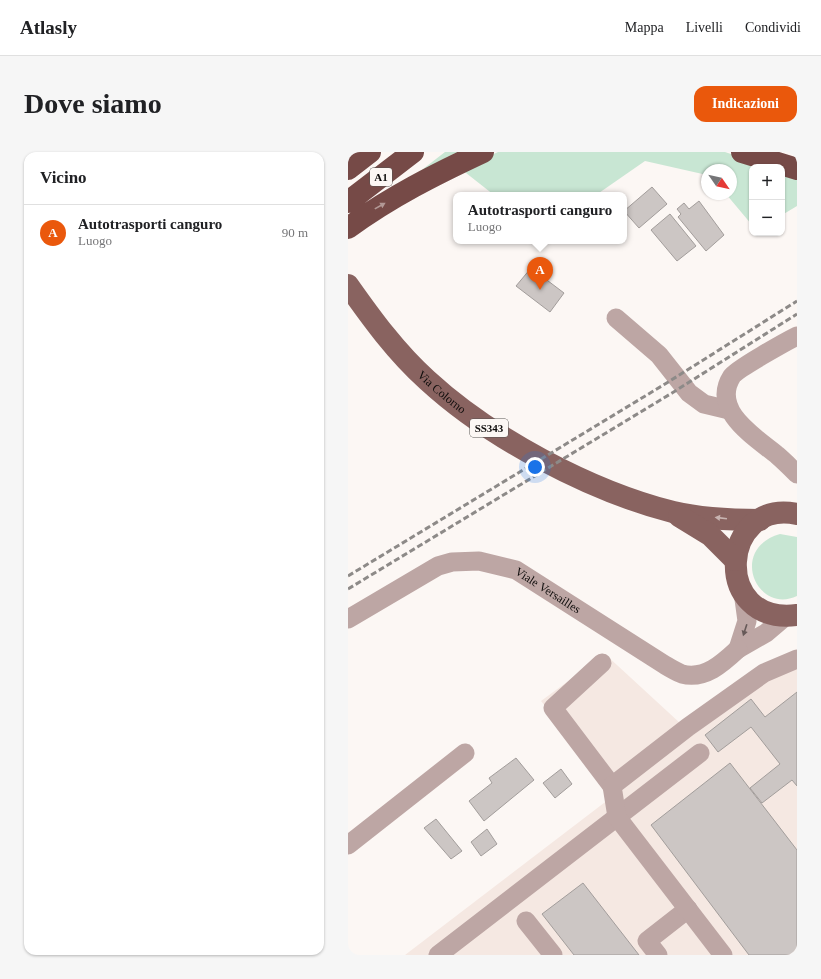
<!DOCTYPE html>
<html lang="it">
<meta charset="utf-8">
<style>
body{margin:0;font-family:"Times New Roman",serif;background:#f6f6f6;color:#202124}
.controls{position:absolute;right:12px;top:12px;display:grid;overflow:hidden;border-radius:8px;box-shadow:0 1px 3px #0004}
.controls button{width:36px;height:36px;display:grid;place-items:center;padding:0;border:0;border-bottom:1px solid #e0e0e0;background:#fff;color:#202124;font:20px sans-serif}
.compass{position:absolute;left:353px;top:12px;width:36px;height:36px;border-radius:50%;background:#fff;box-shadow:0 1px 3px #0004;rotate:124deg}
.you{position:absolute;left:187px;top:315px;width:14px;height:14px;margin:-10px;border:3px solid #fff;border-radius:50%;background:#1a73e8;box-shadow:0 0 0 6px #1a73e833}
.badge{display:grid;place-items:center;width:26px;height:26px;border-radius:50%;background:#ea580c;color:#fff;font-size:13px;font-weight:700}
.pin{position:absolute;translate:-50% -33px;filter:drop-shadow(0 1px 2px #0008)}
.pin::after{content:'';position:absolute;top:21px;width:14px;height:12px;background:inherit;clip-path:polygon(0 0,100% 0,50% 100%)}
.popup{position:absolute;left:105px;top:40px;width:174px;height:52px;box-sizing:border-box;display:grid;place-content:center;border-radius:8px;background:#fff;filter:drop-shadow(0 1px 3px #0005);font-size:13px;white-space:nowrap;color:#757577}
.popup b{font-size:15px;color:#202124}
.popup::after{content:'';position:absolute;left:50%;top:100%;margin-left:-8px;border:8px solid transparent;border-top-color:#fff}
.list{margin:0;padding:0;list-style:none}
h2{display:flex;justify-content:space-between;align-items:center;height:52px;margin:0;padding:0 16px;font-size:17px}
h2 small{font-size:13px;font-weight:400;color:#757577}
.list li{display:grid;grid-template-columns:26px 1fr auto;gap:12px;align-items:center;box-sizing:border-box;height:56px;padding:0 16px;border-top:1px solid #e0e0e0}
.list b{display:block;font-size:15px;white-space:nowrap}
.list p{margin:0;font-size:13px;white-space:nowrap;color:#757577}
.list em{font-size:13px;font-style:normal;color:#757577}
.map{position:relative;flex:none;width:449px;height:803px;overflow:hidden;border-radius:12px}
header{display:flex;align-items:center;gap:24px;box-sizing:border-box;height:56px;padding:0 20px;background:#fff;border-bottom:1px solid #e0e0e0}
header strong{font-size:19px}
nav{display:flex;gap:22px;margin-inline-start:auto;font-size:14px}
.intro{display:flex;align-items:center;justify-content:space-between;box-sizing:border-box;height:96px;padding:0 24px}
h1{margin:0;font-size:28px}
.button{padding:10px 18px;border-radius:12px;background:#ea580c;color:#fff;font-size:14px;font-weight:700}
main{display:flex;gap:24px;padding:0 24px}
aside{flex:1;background:#fff;border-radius:12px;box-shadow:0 1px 3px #0004}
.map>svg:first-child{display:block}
.built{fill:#f5e8e2}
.green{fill:#c8e6d3}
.building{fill:#ccc6c4;stroke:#a29d9b}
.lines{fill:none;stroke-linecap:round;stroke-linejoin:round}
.minor{stroke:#bda6a4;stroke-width:19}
.major{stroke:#896360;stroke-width:22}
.highway{stroke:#764a47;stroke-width:22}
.rail{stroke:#8d8a88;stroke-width:3;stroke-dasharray:6 3;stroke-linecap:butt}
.oneway{fill:#b29895}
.oneway2{fill:#c8b4b1}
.oneway3{fill:#665958}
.labels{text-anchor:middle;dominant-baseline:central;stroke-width:3.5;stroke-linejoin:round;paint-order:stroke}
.shield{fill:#fcf7f4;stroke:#555251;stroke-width:1}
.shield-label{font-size:11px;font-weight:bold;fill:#0e0c0b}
.street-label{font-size:12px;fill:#0e0c0b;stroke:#fcf7f4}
</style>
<header>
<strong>Atlasly</strong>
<nav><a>Mappa</a><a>Livelli</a><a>Condividi</a></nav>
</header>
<div class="intro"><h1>Dove siamo</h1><a class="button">Indicazioni</a></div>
<main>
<aside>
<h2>Vicino<small></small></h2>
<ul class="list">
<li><span class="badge">A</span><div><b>Autotrasporti canguro</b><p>Luogo</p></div><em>90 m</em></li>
</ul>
</aside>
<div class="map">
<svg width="449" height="803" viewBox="0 0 449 803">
<rect width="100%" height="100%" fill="#fcf7f4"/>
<!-- built -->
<path class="built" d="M257 502 345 583 449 503V803H57L269 641 193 549Z"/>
<!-- green -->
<path class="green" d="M97 0H119L53 34Z
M150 0H377L422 15H404V73L378 42H383V18H359V23L297 9 248 43H146L113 17Z
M434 19 449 25V54L434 63Z
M432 382 449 385V444C409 463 380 397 432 382Z"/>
<!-- building -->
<path class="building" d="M304 35 319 52 291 76 276 59Z
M351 49 376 83 358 99 330 65 333 62 329 57 336 51 341 57Z
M322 62 348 94 329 109 303 78Z
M183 116 216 141 202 160 168 134Z
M449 540V634L444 628 414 651 402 636 432 612 403 575 370 600 357 583 403 547 417 565Z
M168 606 186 628 136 669 121 649 144 631 141 626Z
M382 611 449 698V803H401L303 673Z
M213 617 224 632 207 646 195 631Z
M88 667 114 699 103 707 76 676Z
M139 677 149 692 133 704 123 690Z
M235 731 291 803H226L194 762Z"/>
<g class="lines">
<!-- minor -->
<g class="minor">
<path d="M268 166 311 203 341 241 356 252 381 258"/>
<path d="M449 184C439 189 387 218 384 224 362 258 407 285 429 303 436 309 442 315 449 322"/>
<path d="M395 440 399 469 390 497 418 481 438 464"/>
<path id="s1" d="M0 467 90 414 104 410 131 409 168 418 317 513C322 516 329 520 334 522 357 528 375 511 390 497"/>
<path d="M254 511 205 556 264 634"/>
<path d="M0 693 117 601"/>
<path d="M178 769 205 803"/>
<path d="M90 803 352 601"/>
<path d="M310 803 299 789 340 757"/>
<path d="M375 803 269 665 264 634 340 575 416 521 449 507"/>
</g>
<!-- major -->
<g class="major">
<path id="s2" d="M0 133C24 167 48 200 79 228 142 286 242 339 325 360 350 366 385 368 412 368"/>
<path d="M449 362C372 346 363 474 449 463"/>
<path d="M331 364 362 383 387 408"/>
</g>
<!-- highway -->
<path class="highway" d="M394 0 449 17
M0 17 22 0
M0 50 65 0
M0 76C42 45 88 22 135 0"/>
<!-- rail -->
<path class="rail" d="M0 424 317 232 449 149
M0 437 324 241 449 162"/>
</g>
<!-- one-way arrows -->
<defs><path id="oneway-solid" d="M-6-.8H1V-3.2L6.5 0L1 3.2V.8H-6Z"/></defs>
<use class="oneway" href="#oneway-solid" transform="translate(32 54) rotate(-29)"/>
<use class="oneway2" href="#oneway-solid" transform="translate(373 366) rotate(-173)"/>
<use class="oneway3" href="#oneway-solid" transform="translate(397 478) rotate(108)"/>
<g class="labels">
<!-- shield labels -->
<g class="shield">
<rect x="22" y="16" width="22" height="18" rx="3"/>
<rect x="122" y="267" width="38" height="18" rx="3"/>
</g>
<g class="shield-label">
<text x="33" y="25">A1</text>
<text x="141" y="276">SS343</text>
</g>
<!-- street labels -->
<g class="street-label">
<text stroke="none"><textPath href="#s2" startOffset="143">Via Colorno</textPath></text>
<text stroke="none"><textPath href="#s1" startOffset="222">Viale Versailles</textPath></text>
</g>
</g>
</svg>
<div class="controls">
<button>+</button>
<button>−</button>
</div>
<svg class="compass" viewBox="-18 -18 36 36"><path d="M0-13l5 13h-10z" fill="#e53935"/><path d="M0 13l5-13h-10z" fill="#757577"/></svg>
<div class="you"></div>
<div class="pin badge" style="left:192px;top:138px">A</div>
<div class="popup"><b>Autotrasporti canguro</b>Luogo</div>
</div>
</main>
